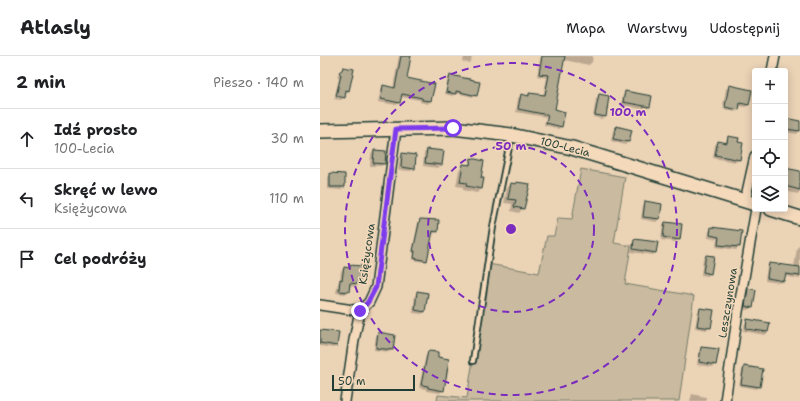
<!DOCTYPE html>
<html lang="pl">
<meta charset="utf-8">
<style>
body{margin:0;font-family:"Shantell Sans",sans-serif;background:#f2f2f2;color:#202124}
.controls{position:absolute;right:12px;top:12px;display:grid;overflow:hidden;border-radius:4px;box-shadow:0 2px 10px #0003}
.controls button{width:36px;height:36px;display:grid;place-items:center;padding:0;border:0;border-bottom:1px solid #e0e0e0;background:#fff;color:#202124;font:20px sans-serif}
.scale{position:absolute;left:12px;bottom:10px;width:83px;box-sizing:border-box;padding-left:4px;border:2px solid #1f3d34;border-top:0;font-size:11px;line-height:14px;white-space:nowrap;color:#1f3d34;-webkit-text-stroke:3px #f4d9bb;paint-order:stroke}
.stop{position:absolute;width:12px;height:12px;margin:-9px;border:3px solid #7c3aed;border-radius:50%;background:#fff}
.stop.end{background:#7c3aed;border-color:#fff;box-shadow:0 1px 4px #0008}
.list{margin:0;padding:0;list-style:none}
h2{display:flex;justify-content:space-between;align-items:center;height:52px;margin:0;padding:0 16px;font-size:17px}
h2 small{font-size:13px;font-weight:400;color:#757577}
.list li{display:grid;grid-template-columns:26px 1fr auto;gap:12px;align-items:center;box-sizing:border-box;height:60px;padding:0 16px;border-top:1px solid #e0e0e0}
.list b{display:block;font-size:15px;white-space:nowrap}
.list p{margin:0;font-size:13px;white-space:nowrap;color:#757577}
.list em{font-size:13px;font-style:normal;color:#757577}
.icon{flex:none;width:22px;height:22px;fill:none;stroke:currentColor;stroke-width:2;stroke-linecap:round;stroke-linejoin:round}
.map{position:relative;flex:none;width:480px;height:345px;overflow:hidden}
header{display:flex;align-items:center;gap:24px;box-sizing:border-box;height:56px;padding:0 20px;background:#fff;border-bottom:1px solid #e0e0e0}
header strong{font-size:19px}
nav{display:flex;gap:22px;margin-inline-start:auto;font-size:14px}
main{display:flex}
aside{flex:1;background:#fff}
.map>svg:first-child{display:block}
.green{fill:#cabaa0;stroke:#747c6a}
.shadow{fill:#0003}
.building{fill:#b2a991;stroke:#1f3d34}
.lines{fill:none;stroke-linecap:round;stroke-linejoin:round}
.lane-casing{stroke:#1f3d34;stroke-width:8}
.street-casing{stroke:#1f3d34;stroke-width:12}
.secondary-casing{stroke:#1f3d34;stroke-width:16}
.lane{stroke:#f4d9bb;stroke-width:4.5}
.street{stroke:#f4d9bb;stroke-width:9}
.secondary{stroke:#f4d9bb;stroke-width:13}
.route{stroke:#7c3aed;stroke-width:5}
.ring{fill:none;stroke:#7b2cbf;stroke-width:2;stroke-dasharray:7 5}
.labels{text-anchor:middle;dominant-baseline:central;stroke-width:3;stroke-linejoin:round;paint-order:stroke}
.street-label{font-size:11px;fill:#1f3d34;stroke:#f4d9bb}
.centre{fill:#7b2cbf;stroke:#f4d9bb;stroke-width:2}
.ring-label{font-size:12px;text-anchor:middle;font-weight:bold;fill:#7b2cbf;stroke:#f4d9bb;stroke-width:3;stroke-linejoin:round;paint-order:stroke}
</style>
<header>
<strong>Atlasly</strong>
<nav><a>Mapa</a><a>Warstwy</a><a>Udostępnij</a></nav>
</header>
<main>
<aside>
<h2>2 min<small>Pieszo · 140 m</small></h2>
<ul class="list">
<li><svg class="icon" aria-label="ahead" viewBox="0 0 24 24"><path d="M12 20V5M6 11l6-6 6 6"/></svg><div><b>Idź prosto</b><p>100-Lecia</p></div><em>30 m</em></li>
<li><svg class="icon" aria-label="left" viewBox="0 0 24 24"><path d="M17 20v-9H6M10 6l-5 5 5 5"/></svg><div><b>Skręć w lewo</b><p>Księżycowa</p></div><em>110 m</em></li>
<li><svg class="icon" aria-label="arrive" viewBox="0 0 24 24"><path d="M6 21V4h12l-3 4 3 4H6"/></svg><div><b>Cel podróży</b></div></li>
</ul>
</aside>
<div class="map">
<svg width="480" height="345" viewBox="0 0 480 345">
<rect width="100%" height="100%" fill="#ebd3b6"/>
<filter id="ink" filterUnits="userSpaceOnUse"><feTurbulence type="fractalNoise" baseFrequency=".025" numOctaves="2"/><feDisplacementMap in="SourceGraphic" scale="8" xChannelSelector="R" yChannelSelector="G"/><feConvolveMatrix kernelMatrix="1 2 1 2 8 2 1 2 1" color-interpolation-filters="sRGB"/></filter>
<g filter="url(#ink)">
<!-- green -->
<path class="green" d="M261 113 305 121 294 187 311 190 305 228 374 240 359 345H117L118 339 147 342 168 208 219 217 227 180H234L238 162 252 163Z"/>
<!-- shadow -->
<path class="shadow" d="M79 0H90L85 23 110 45 108 48 100 46V44L81 41 80 46 77 49 58 46 61 33 63 30 73 32Z
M144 0H152L151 6 149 7 143 6Z
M221 0H273L272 6 269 9 244 4 234 54 241 70 239 73 224 69 226 61 196 56 198 42 201 39 207 40 210 38 223 40 227 22 217 20Z
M23 12 28 34 23 42V40L15 39 19 23 17 20Z
M130 20 153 26 156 39 154 41 135 37 133 40 125 38 128 22Z
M409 30 428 49 426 51 418 50 417 54V52L403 49 406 33Z
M306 36 331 41 329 51 326 54 301 49 303 39Z
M279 39 285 60 282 63 273 61 276 42Z
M14 41 23 42 21 44 14 43Z
M403 51 417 54 415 56 403 53Z
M465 63 480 66 479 75 477 78 465 76Z
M296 71 310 75 308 86 305 89 291 85 293 74Z
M409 81 419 103 416 106 393 102 395 89 398 86 405 88 406 84Z
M107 94 121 109 118 112 103 110 104 97Z
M54 95 64 108 61 110H50L51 98Z
M83 98 94 112 91 115 78 114 80 101Z
M151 103 160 122 163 123 161 133 157 137 143 134V131L136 130 139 114 144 109 147 110Z
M465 113 480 116V135L478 138 465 135Z
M11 118 24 131 21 134 8 133V121Z
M197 127 203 152 199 157 191 155 192 148 184 147 187 132 191 128 195 129Z
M326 146 341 148 339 163 336 166 321 163 323 149Z
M100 164 117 175 114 178 112 177 106 204 104 206 93 204 94 197H92L98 166Z
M346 167 359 183 356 186 341 184 343 169Z
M392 172 421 176 419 191 416 194 396 191 397 183 388 182 389 175Z
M315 184 336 196 333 199 311 196 312 187Z
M480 189V223L464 220V224L461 227 445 225 447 210 450 208 474 211 477 192Z
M386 200 390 217 388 220 381 219 383 203Z
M30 210 40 211 38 228 36 231 29 230 28 235 25 238 16 237 18 227 20 224 21 215 24 212H28Z
M429 234 432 251 429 254 423 253 426 236Z
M98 236 105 255 102 258 93 257 95 239Z
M381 253 390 271 387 274 375 272 378 255Z
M427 264 448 276 445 279 423 275 425 267Z
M0 275 16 289 14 292 0 290Z
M58 277 72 294 69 296 54 294 56 280Z
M382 292 395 308 393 311 377 309 379 295Z
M109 296 123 334 120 337 106 335V333L99 332 106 299Z
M425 311 439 330 437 333 419 330 422 314Z
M372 338 386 341V345H370Z"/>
<!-- building -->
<path class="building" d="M81 0H91L87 22 115 28 111 45 102 44V42L82 38 80 47 61 43 63 29 75 32Z
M222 0H245L235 53 245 56 242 71 226 67 228 59 198 53 201 38 209 40V37L225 39 229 19 219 18Z
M23 11 34 13 29 35 26 34 25 42 16 40 21 19 19 16 22 14Z
M130 19 154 24V25L160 26 157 40 136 35V38L126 36Z
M409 29 432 34 429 49 420 47 419 54 405 51Z
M305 35 332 40 330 51 303 46Z
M279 38 289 40 286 61 275 59Z
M465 62 480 65V75L465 73Z
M296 70 312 74 309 86 293 83Z
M408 80 419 82 418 86 423 87 420 104 395 99 398 85 407 87Z
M107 93 124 95 122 109 105 107Z
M54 94 66 95 65 108 53 107Z
M82 97 96 99 95 113 81 111Z
M151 102 164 105 161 122H164L162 133 146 130 147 127 140 126 143 108 150 109Z
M465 112 480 115V134L465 130Z
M10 117 25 118V131H10Z
M196 126 210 128 204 153 194 151 196 144 188 143 191 127 196 128Z
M325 145 342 148 340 163 323 161Z
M100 163 119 164 118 176 113 175 107 205 94 202 95 195H93Z
M345 166 362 168 360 184 343 181Z
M391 171 422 175 420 191 398 189 399 181 390 179Z
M314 183 338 186 336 197 313 193Z
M386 199 394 200 391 218 383 216Z
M449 207 480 211V220L466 218 464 225 447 222Z
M30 209 42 210 39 228 30 227 29 236 19 235 20 223 22 224 24 211 30 212Z
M428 232 436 234 433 252 425 250Z
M97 235 108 237 105 256 95 254Z
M380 252 394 254 391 272 377 270Z
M427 263 450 267 448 276 426 273Z
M0 274 19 276 17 290 0 287Z
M58 276 75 279 73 294 56 292Z
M381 291 399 293 396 309 379 306Z
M108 295 118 296V301L129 303 124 335 108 332V330L101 329Z
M424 310 443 313 440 331 421 328Z"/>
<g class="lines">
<!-- lane casing -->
<g class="lane-casing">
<path id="lane" d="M153 305 173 171 191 81"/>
</g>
<!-- street casing -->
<g class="street-casing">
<path id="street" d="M452 15 455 0
M425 145 435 100
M0 249 40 255
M25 345 34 284 40 255 49 246 56 231 76 73
M405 345 418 256 436 153"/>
</g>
<!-- secondary casing -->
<g class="secondary-casing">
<path id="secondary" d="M0 75 133 72 191 79 252 92 435 148
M451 153 480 162"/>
</g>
<!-- lane -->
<use href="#lane" class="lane"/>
<!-- street -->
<use href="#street" class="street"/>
<!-- secondary -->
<use href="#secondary" class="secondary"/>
</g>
</g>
<g class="lines" filter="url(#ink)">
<!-- route -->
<path class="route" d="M40 255 48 246 56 231 76 73 133 72"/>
</g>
<!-- distance rings -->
<g class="ring">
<circle cx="191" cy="173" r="83"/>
<circle cx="191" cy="173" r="166"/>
</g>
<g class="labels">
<!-- street labels -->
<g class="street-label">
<text transform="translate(245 91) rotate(14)">100-Lecia</text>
<text transform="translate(47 198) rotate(-82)">Księżycowa</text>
<text transform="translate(408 247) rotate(-81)">Leszczynowa</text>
</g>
</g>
<circle cx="191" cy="173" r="6" class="centre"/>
<g class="ring-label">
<text x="308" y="60">100 m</text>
<text x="191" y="94">50 m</text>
</g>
</svg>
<div class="controls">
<button>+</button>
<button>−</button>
<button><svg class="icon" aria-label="locate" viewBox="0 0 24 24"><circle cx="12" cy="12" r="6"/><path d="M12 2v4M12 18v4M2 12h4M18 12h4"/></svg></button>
<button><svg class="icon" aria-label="layers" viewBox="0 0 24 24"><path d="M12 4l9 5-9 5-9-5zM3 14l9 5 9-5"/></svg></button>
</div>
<div class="scale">50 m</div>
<div class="stop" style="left:133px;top:72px"></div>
<div class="stop end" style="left:40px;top:255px"></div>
</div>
</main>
